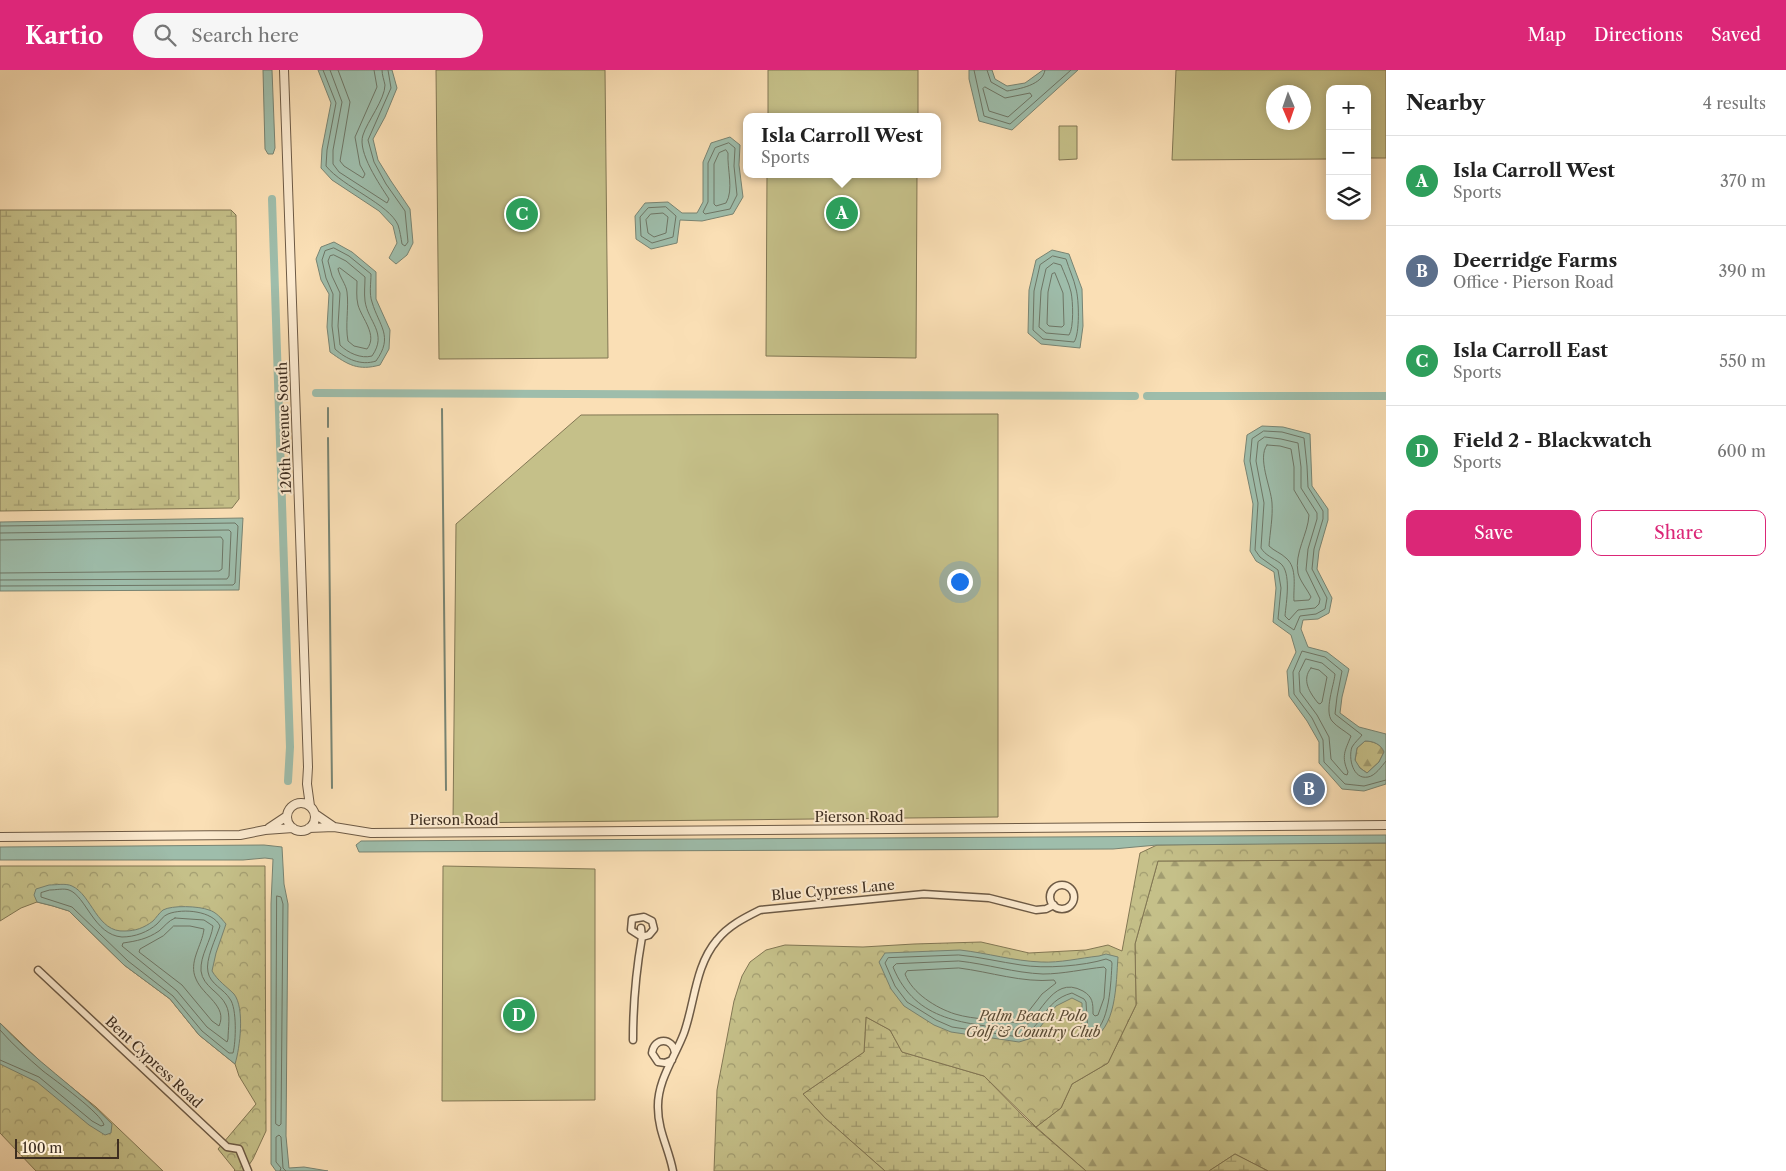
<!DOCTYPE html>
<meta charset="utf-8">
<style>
body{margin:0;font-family:"Libre Caslon Text",serif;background:#f6f6f6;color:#222}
.controls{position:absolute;right:15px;top:15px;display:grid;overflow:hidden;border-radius:10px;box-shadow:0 2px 12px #0003}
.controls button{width:45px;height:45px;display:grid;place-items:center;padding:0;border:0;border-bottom:1px solid #e0e0e0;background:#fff;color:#222;font:25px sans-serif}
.compass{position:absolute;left:1266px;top:15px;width:45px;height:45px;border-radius:50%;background:#fff;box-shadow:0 2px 12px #0003;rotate:178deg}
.scale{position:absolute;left:15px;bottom:12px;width:104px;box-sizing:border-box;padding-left:5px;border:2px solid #3e2e20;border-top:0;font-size:14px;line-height:18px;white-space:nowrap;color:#3e2e20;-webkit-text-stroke:4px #fceacf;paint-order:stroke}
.you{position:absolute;left:959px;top:511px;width:18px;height:18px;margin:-12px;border:4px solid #fff;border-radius:50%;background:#1a73e8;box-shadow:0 0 0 8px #1a73e833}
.badge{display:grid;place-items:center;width:32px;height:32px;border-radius:50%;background:#db2777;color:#fff;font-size:16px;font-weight:700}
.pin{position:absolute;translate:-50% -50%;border:2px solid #fff;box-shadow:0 1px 5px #0006}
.popup{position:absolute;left:743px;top:43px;width:198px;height:65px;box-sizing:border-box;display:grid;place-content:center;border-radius:10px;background:#fff;filter:drop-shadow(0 1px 4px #0005);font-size:16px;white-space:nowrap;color:#767676}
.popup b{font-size:19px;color:#222}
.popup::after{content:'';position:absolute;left:50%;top:100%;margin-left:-10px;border:10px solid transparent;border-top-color:#fff}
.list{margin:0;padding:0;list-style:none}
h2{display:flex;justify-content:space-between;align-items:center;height:65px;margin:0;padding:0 20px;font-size:21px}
h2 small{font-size:16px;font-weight:400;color:#767676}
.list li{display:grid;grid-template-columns:32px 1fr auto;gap:15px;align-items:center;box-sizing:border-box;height:90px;padding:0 20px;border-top:1px solid #e0e0e0}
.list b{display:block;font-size:19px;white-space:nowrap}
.list p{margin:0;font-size:16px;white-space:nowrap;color:#767676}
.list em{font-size:16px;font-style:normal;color:#767676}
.actions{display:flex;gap:10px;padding:15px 20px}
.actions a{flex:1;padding:11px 0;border:1px solid #db2777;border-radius:10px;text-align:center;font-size:18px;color:#db2777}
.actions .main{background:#db2777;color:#fff}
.icon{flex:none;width:28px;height:28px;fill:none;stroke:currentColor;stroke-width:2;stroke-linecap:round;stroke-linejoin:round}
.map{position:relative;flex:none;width:1386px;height:1101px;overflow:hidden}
header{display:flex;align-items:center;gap:30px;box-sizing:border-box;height:70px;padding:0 25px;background:#db2777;color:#fff}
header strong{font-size:24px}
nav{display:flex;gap:28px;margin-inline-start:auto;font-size:18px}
.search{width:350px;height:45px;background:#f6f6f6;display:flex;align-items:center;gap:12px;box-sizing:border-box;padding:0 18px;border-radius:28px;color:#767676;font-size:19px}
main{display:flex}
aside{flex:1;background:#fff}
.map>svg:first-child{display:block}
.grass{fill:#c5c089;stroke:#827754;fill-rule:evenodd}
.forest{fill:url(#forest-firs);stroke:#827754}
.wetland{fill:url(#wetland-marsh);stroke:#827754}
.park{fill:url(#park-crowns);stroke:#827754}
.water{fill:#9ebdab;stroke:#788473;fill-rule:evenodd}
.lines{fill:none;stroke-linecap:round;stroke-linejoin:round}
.shore{stroke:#6e7666;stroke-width:1}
.stream{stroke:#788473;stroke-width:2}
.canal{stroke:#9ebdab;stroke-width:8}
.minor-casing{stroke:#6d5a45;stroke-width:9}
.tertiary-casing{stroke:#6d5a45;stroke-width:10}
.minor{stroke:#fceacf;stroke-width:6}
.tertiary{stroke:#fceacf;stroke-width:8}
.labels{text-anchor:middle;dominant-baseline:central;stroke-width:4;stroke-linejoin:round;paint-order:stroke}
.street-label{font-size:14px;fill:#3e2e20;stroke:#fceacf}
.park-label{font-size:14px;font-style:italic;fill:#594b35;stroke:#fceacf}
</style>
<header>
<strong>Kartio</strong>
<div class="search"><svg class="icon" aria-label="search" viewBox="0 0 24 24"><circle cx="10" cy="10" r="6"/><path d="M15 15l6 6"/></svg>Search here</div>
<nav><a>Map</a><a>Directions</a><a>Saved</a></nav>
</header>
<main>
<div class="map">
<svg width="1386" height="1101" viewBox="0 0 1386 1101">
<defs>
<pattern id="forest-firs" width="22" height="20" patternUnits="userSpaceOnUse" patternTransform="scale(1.25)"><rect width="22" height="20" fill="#c5c089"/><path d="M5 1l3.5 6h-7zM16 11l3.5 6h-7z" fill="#a19c70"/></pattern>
<pattern id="wetland-marsh" width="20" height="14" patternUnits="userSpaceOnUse" patternTransform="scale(1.25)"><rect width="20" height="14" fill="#c5c089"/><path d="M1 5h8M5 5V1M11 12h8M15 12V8" fill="none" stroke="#a19c70"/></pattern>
<pattern id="park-crowns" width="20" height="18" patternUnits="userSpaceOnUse" patternTransform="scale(1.25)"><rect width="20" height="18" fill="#c5c089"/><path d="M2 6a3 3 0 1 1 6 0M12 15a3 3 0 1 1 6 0" fill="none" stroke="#a19c70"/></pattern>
</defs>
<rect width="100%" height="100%" fill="#fadfb5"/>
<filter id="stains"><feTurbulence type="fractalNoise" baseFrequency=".004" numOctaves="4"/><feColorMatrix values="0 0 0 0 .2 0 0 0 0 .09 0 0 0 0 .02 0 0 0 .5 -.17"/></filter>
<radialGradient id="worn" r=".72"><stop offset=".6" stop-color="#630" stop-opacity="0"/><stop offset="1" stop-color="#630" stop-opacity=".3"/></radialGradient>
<!-- grass -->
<path class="grass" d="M436 0H605L608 288 439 289Z
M768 0H918V47H768Z
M1176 0H1386V88H1367V19H1330V89L1172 90ZM1274 22H1304V52H1274Z
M1059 56H1077V89L1059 90Z
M767 104H917L916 288 766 286Z
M998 344V747L453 753 456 454 581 345Z
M443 796 595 799V1030L442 1031Z"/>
<!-- forest -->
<path class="forest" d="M1365 671C1373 671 1381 674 1384 682L1379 692 1367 703 1360 698 1355 691 1357 678Z
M1386 790V1101H1268L1235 1084 1209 1101H1086L1036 1057 1061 1038 1072 1014 1108 993 1136 935 1135 874 1158 791Z"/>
<!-- wetland -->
<path class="wetland" d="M0 140H231L236 145 239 429 232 438 0 441Z
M866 947 890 960 902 982 984 1006 1027 1050 1086 1101H885L825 1048 803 1024 864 982Z
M1235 1084 1268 1101H1209Z"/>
<!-- park -->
<path class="park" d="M1294 773H1386V790L1158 791 1135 874 1136 935 1108 993 1072 1014 1061 1038 1036 1057 984 1006 902 982 890 960 866 947 864 982 803 1024 825 1048 885 1101H714L717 1020 734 931 742 906 750 892 766 880 785 875 863 877 914 874 981 872 1029 883 1086 880 1108 875 1122 881 1140 783 1157 775Z
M0 796H265L266 1061 253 1089 245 1101H234L235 1100 218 1079 256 1034 239 1006 235 994 199 965 170 929 124 895 69 841 53 836 37 832 21 838 0 851Z
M0 953 45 996 96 1037 163 1101H36L0 1063Z"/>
<!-- water -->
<path class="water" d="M263 0H272L275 78 273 84H268L265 79Z
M318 0H392L397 18 385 47 373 69 378 90 391 111 410 139 413 173 407 185 396 194 389 188 397 173 393 156 379 141 332 110 321 98 322 79 331 33Z
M969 0H992L995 9 1007 16 1025 13 1043 0H1078L1012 60 979 51 969 9Z
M730 67 740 75 739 95 743 127 733 144 702 151 680 150 677 173 651 179 636 169 635 146 645 133 668 132 682 143H697L703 132V92L711 73Z
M334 172 352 182 376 202V229L390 260 389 279 380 295C358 301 348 295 330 282L327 257 329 224 321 210 316 189 321 177Z
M1052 180 1069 184 1082 219 1083 256 1080 278 1041 274 1028 263 1029 220 1036 190Z
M1262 356 1283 357 1310 364 1312 416 1328 439V450L1319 481 1317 499 1332 528 1329 543 1318 549 1303 550 1301 559 1308 577 1327 582 1349 599 1342 627 1340 643 1359 657 1386 664V714L1364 721 1342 719 1319 693V672L1307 651 1289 626 1287 601 1296 582 1291 565 1273 552 1276 518 1274 502 1256 491 1250 481 1253 434 1244 391 1247 365ZM1365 671C1373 671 1381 674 1384 682L1379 692 1367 703 1360 698 1355 690 1357 678Z
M243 448 239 520 0 521V452Z
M1386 765V773L1157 775 1113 779 359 782 356 775 361 771Z
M264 775 282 777 284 814 288 834 286 1066 289 1098 304 1097 328 1101H276L271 1094V834L273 789 265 788 243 790H0V777Z
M49 815C56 815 66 813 72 816 92 825 97 863 125 861 135 861 144 858 153 851 156 848 159 843 163 840 172 835 199 836 209 840 216 842 221 848 226 854L216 883 212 901C218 911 226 916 234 924 245 938 240 978 235 994L199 965 170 929 124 895 69 841 53 836 37 832 34 825 36 819Z
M960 880C987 883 1014 891 1041 892 1060 893 1080 888 1099 886L1106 884 1118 887C1116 912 1117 962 1088 970L1082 964V933L1072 928 1056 936 1032 968 1019 972 951 962 934 955 904 936 891 919 879 892 885 883Z
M0 953C34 990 77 1018 112 1054L111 1063 105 1065 89 1055 37 1012 0 994Z"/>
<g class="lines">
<!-- shore -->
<path class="shore" d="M323 0 336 33 327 80 326 96C343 117 389 134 398 155 400 161 401 168 402 174L405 176 408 172 405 141 386 114 374 92 368 70 391 18 388 0
M330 0 342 32 333 80V94L339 102 387 133 389 129C380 115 357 82 363 65 367 52 385 29 385 15 384 10 382 5 382 0
M338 0 350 32 340 91 344 96 363 108 365 104 360 95 355 67 377 17 374 0
M974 0 984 46 1010 54 1071 0
M987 0 991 12 1007 21C1019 19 1043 15 1045 0
M985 17 1005 28 1030 23 1032 26 1008 47 989 41 983 19Z
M729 73 735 78 734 96 737 125 730 139 705 144 703 142 708 132V93L715 78Z
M726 80 728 83C727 99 734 120 726 133L716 136 714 134V94L719 83Z
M666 137 676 146 673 167 652 173 641 166 640 147 648 138Z
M651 144 663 143 668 147 666 163 654 167 648 163 646 150Z
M334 178 349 186 371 204C371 213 369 224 372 232 379 256 394 266 376 291 361 296 346 289 335 279L332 256 333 224 326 208 322 190 325 181Z
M334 185 346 191 365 207C365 215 364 223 365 231 368 252 388 263 372 286 361 289 348 283 340 275L338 256 340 223 332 206 328 191 330 186Z
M1053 186 1066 189C1069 199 1074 209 1076 219 1079 229 1080 264 1074 272L1043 269 1033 260 1034 221 1040 195Z
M1054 193 1061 195C1064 203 1069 213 1071 222 1073 231 1074 258 1069 265L1046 263 1039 257 1041 221 1046 199Z
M340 198 357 211C357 219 356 227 358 235 362 249 378 265 367 279L354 276 348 271C345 255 349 238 347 222 346 214 340 208 338 199Z
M1055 203 1063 223 1064 255 1062 257 1049 256 1047 254 1048 222 1052 204Z
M1264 361 1282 362 1304 368 1307 396 1308 417 1323 441V449L1314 479 1312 499 1327 528 1325 539 1316 544 1300 546 1294 560 1278 549 1281 518 1278 500 1260 487 1255 480 1258 433 1250 391 1252 369Z
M1265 367 1281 369 1298 373 1301 397V418L1317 443V449L1308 479 1306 500 1320 529 1319 534 1315 538 1298 540 1289 550 1285 546C1286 533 1292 502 1280 493 1273 488 1265 485 1261 478L1264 433 1256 391 1258 372Z
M1267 375 1280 376 1291 379 1294 397V420L1309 445C1308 464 1294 483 1298 503 1300 511 1307 519 1311 527L1309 530 1294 531C1293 518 1298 498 1286 488 1281 483 1274 481 1269 476 1270 462 1273 447 1272 433 1271 417 1257 388 1267 375Z
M0 456 235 453 238 456 235 513 233 515 0 516
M0 463 229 460 231 462 229 506 227 509 0 510
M0 470 221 467 223 470 222 499 219 501 0 503
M1306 589 1322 593 1335 604C1334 615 1324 641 1332 651 1337 657 1345 661 1351 666 1345 681 1341 686 1348 702L1347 705 1344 704 1331 689 1329 667 1317 645 1300 622 1299 603Z
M1311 598 1319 600 1327 607 1322 632 1320 634 1318 633C1310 623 1301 610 1311 598Z
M1386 691C1382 696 1375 706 1368 707 1353 710 1348 688 1352 677 1355 672 1359 669 1362 665L1335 644 1337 627 1342 601 1325 587 1302 581 1293 602 1294 624 1312 648 1323 670 1324 692 1345 714 1364 716 1386 710
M50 820C56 820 64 818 69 820 86 826 94 865 122 867 135 867 148 862 157 854 161 850 163 846 168 844 183 838 213 841 220 856 216 868 205 890 208 902 210 914 224 919 230 929 237 938 236 972 233 983H229L202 961 173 926 128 891 72 837 41 827V823Z
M277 826 281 827 283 834 281 1054 279 1056 276 1054Z
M175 848 204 850 213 856C211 871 200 885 201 901 203 917 220 922 226 935 231 944 228 959 228 969L227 972 207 957 177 921 122 876 123 873C137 871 147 869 159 861 165 856 168 851 175 848Z
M174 856H190L204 859C202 876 188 892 196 909 203 926 228 936 219 956L212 951 182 915 139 882 140 879 163 866Z
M959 885C980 887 1000 892 1021 895 1044 899 1084 896 1106 889L1111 891 1112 893C1111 910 1110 959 1090 964L1088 962 1086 932 1084 929 1072 923C1042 931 1043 959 1019 967L952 957 936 950 907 932 895 916 885 893 888 888Z
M959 891C987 894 1015 903 1043 904 1063 904 1084 899 1104 897L1106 899 1104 928 1098 945 1095 946 1093 944C1093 933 1093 927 1083 921 1050 903 1040 953 1018 960 966 953 916 953 893 897L896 894Z
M959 898C991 902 1022 913 1054 910L1056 913 1042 924 1021 951 1017 953C997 949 975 950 955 944 936 938 912 923 905 904L907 901Z
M0 960C13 975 28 988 43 1001 56 1011 101 1043 104 1055L101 1056 92 1051 39 1007 0 990
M280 1101 281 1098 276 1092V1067L279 1065 281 1067 283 1098 286 1101"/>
<!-- stream -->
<path class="stream" d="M328 338V357
M442 339 446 720
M328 368 332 718"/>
<!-- canal -->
<path class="canal" d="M272 129 290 677 288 711
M316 323 1135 326
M1147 326H1386"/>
<!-- minor casing -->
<g class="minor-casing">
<path id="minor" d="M1050 827a12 12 0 1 1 24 0a12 12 0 1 1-24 0Z
M38 900 227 1077 239 1079 248 1101
M633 970C633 935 636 901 642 867L649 865 654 859 652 851 644 847 632 849 631 860 642 867 641 858
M672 990 665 993 658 992 652 983C654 967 673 967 675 983
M673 1101C669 1079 658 1061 658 1038 657 1011 675 987 684 963 695 932 695 896 717 870 728 856 744 848 760 840L924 824 989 828 1036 840 1046 839 1054 835"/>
</g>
<!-- tertiary casing -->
<g class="tertiary-casing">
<path id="tertiary" d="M284 0 308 697 307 714 310 736
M287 747a14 14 0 1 1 28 0a14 14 0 1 1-28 0Z
M315 744 334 757
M269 758 287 746
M309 758 334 757 371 763 1386 755
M0 767 240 765 265 760 293 758"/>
</g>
<!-- minor -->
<use href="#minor" class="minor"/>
<!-- tertiary -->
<use href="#tertiary" class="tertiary"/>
</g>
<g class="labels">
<!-- street labels -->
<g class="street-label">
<text transform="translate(284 358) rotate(-92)">120th Avenue South</text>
<text x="859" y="747">Pierson Road</text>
<text x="454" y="750">Pierson Road</text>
<text transform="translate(833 820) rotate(-5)">Blue Cypress Lane</text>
<text transform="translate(154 992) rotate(43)">Bent Cypress Road</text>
</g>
<!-- park labels -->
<g class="park-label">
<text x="1033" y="946">Palm Beach Polo<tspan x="1033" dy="16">Golf &amp; Country Club</tspan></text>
</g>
</g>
<rect width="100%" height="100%" filter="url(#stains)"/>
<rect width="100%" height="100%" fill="url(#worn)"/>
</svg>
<div class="controls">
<button>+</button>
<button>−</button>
<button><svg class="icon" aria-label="layers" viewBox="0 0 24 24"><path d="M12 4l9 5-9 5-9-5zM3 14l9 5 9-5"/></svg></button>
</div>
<svg class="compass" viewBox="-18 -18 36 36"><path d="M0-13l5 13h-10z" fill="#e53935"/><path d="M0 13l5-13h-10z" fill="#767676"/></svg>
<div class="scale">100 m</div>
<div class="you"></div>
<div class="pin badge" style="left:842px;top:143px;background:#2e9e5b">A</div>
<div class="popup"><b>Isla Carroll West</b>Sports</div>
<div class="pin badge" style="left:1309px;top:719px;background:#5c6f8a">B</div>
<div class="pin badge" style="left:522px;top:144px;background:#2e9e5b">C</div>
<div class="pin badge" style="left:519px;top:945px;background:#2e9e5b">D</div>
</div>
<aside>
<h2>Nearby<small>4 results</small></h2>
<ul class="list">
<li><span class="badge" style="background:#2e9e5b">A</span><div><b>Isla Carroll West</b><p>Sports</p></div><em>370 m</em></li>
<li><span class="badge" style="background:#5c6f8a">B</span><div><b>Deerridge Farms</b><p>Office · Pierson Road</p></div><em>390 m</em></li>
<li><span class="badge" style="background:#2e9e5b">C</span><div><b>Isla Carroll East</b><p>Sports</p></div><em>550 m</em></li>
<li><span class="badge" style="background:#2e9e5b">D</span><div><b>Field 2 - Blackwatch</b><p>Sports</p></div><em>600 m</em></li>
</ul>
<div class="actions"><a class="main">Save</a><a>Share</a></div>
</aside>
</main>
